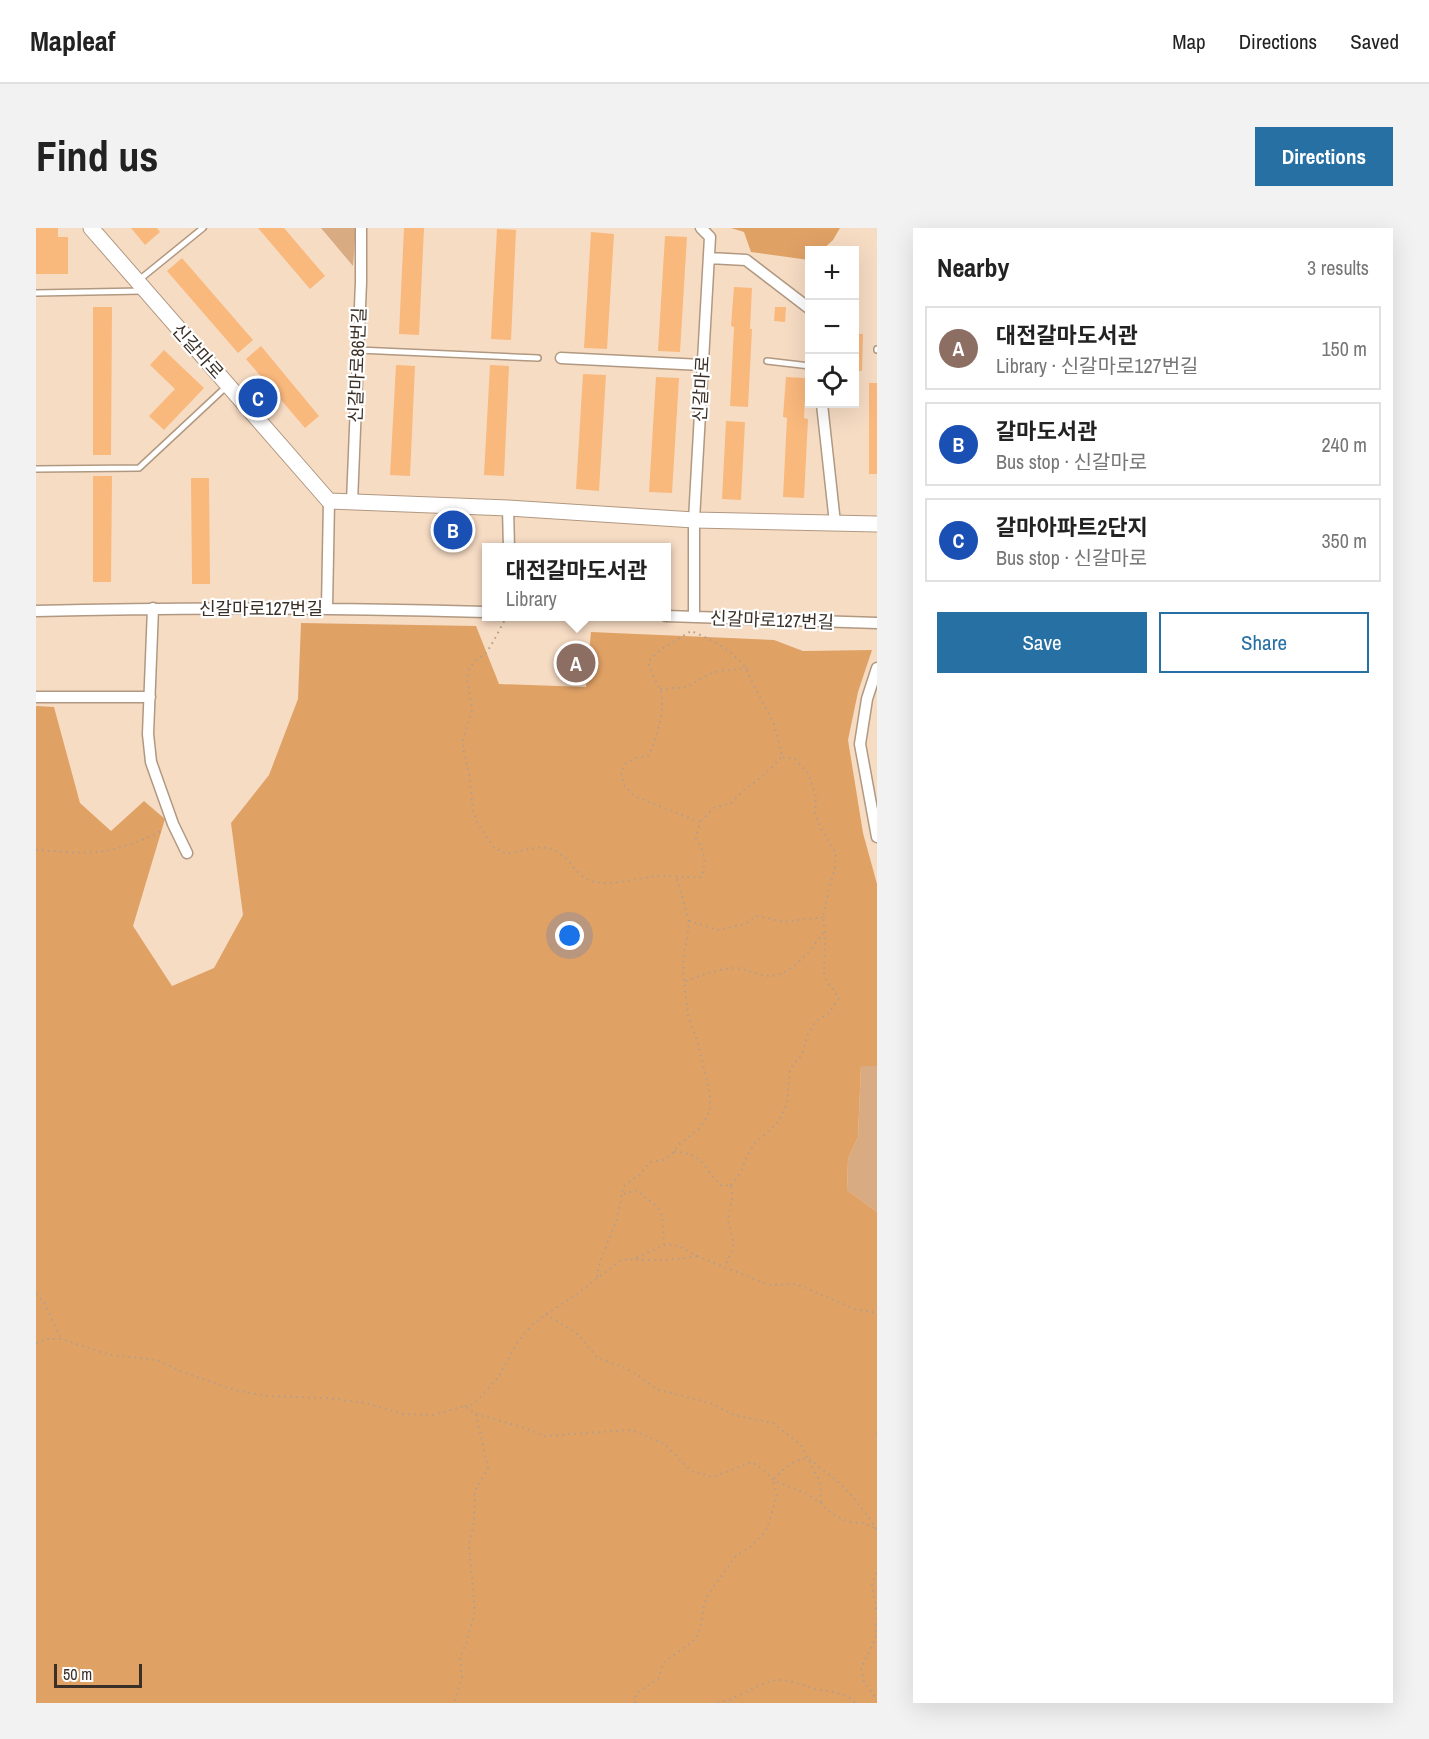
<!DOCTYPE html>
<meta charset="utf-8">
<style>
body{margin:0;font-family:"Archivo Narrow","Noto Sans KR",sans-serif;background:#f2f2f2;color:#222}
.controls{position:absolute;right:18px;top:18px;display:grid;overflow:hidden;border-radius:0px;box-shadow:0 6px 24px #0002}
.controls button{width:54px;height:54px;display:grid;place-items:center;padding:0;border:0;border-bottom:2px solid #e0e0e0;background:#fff;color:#222;font:30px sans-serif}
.scale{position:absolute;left:18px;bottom:15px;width:88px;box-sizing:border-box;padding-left:6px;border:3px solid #3a3027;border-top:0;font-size:16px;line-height:21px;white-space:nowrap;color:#3a3027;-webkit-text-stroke:4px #fff;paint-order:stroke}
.you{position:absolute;left:534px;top:708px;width:21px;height:21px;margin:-15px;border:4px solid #fff;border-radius:50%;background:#1a73e8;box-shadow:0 0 0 9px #1a73e833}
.badge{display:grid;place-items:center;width:39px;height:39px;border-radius:50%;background:#2770a4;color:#fff;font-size:20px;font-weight:700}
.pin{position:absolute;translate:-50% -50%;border:3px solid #fff;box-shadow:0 2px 6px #0006}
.popup{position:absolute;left:446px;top:315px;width:189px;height:78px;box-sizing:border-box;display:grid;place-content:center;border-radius:0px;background:#fff;filter:drop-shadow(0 2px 4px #0005);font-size:20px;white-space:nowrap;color:#767676}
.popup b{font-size:22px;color:#222}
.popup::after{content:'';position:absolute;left:50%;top:100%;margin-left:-12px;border:12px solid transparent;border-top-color:#fff}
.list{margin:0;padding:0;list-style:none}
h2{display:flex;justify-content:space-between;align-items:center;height:78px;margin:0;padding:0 24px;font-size:26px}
h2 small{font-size:20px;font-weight:400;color:#767676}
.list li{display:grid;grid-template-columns:39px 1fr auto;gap:18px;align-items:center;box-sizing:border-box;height:84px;margin:0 12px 12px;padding:0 12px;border:2px solid #e0e0e0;border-radius:0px}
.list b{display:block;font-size:22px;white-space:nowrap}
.list p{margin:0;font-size:20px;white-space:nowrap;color:#767676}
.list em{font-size:20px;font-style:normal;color:#767676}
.actions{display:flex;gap:12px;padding:18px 24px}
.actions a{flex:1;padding:14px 0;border:2px solid #2770a4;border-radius:0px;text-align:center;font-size:21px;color:#2770a4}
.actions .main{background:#2770a4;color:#fff}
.icon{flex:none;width:33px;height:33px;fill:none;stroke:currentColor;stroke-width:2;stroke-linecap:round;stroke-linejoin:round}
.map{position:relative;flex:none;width:841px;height:1475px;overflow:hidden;border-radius:0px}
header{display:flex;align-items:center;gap:36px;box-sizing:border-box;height:84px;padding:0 30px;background:#fff;border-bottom:2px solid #e0e0e0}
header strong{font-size:28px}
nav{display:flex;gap:33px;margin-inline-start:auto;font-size:21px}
.intro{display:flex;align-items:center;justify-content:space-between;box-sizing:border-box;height:144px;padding:0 36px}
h1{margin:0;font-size:42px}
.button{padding:15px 27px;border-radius:0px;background:#2770a4;color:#fff;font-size:21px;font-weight:700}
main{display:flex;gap:36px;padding:0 36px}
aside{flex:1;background:#fff;border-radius:0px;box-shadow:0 6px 24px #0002}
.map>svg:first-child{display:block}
.green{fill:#d9ab82}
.forest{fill:#e0a165}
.building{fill:#f9b87c}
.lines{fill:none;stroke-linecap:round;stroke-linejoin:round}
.lane-casing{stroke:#b19881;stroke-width:8}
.street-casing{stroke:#b19881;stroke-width:13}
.secondary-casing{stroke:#b19881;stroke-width:17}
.path{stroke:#b29e8b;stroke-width:2;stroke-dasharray:1.5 4.5;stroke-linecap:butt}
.lane{stroke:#fff;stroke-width:5}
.street{stroke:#fff;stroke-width:10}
.secondary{stroke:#fff;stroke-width:15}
.labels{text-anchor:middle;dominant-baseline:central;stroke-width:4.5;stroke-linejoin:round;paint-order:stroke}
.street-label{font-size:18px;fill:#3a3027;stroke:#fff}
</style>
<header>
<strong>Mapleaf</strong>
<nav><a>Map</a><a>Directions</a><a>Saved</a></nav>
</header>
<div class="intro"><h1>Find us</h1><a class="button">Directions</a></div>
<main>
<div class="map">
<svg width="841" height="1475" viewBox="0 0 841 1475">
<rect width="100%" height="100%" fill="#f7dcc4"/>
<!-- green -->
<path class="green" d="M285 0H320L317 38Z
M825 838H841V984L811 962 812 931 822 909Z"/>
<!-- forest -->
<path class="forest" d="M695 0H804L797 12 786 22H774L773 32 715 24 708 4Z
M265 395 440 398 463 456 550 459 555 404 738 412 767 423 836 422 822 464 812 512 827 605 841 656V838H825L822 909 812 931 811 962 841 984V1475H0V478L18 479 44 575 75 603 108 573 129 591 97 698 136 758 178 740 207 687 195 595 233 547 262 471Z"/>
<!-- building -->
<path class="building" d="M0 0H22V9H32V46H0Z
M95 0H121L124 4 109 17Z
M222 0H248L289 48 274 61Z
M368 0H388L383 107 363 106Z
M461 1 480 2 475 112 455 111Z
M555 4 578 6 571 121 548 120Z
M629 8 651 9 644 124 622 123Z
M146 30 217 112 202 125 131 43Z
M698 59 716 60 714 101H716L712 179 694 178 698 99 695 98Z
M818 67H823L822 106H827L826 143H818Z
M57 79H76L75 227H57Z
M739 79H750L749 94 738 93Z
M225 118 283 188 269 200 210 131Z
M128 122 168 160 128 202 113 188 139 161 114 137Z
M360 137 379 138 374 248 354 247Z
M454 137 473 138 468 248 448 247Z
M547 146 570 147 563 263 540 261Z
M620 149 643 150 636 265 613 264Z
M750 149 770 150 768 190 772 191 768 270 747 269 751 190 747 189Z
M833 155H841V246H833Z
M690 193 709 194 705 272 686 271Z
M57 248H76L75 354H57Z
M155 250H173L174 356H156Z"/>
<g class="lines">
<!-- lane casing -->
<g class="lane-casing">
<path id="lane" d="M103 52 167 0
M0 65 106 63
M841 121V122
M322 122 502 130
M731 133 774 138
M0 241 103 240 191 158"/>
</g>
<!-- street casing -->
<g class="street-casing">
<path id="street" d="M673 30 710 32 774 81
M525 130 666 137
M786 176 799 295
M316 274 325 54V0
M472 280 473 320
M117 380 112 506 115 534 137 596 151 625
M291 380 293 273
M0 383C150 379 300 380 450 384
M630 388 841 395
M658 389V292L674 9 665 0
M841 440 831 471 824 516 841 609
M0 469H114"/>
</g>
<!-- secondary casing -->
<g class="secondary-casing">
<path id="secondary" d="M55 0 293 273 472 280 658 292 841 296"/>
</g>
<!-- path -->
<path class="path" d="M471 388 457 414 450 425 440 432 433 441 431 450 436 482 427 512V520L433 546 437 583 442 596 458 620 471 626C497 621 514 611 534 635 540 642 546 650 555 653 575 659 603 649 624 648 638 648 652 650 666 649 670 633 669 625 660 610L664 594 598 568 588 557 585 544 590 535 600 530 612 528C620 513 631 478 624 461 623 458 621 455 619 452 616 447 614 440 612 434L624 422 655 403C673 410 708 428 713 448L738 496 746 529 727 548 708 562 695 575 678 580 664 594
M624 461 651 459 673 446 684 443 711 440
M0 622C20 623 41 626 61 624 78 623 112 611 127 602
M653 693 682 702 709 696 721 688 748 694 787 689
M650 753C665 747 683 741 699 740 710 740 720 747 731 748 756 749 775 721 788 704
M638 924C669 924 667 942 686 958L695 957 696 971 692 992 698 1017 689 1039
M695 957 705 944 711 928 719 915 742 894 751 876 754 841 766 826 771 808 780 793 792 786 803 770 788 749 789 703 787 689 793 661 799 640 800 625 785 601 779 585 780 568 772 545 759 531 746 529
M628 1017C627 1005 629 987 620 978 614 971 608 971 602 962L586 966 587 959 595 952 604 947 614 934 627 932 638 924 642 917 665 899 674 883V866L662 815 652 787 647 743 648 723 651 712 653 693 640 648
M661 1028 733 1057 760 1056 819 1081 841 1085
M561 1049 563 1036 580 994 586 966
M0 1066 8 1074 25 1111
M510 1086 543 1107 561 1130 582 1137 601 1146 620 1161 674 1175 698 1187 737 1195 765 1217 784 1254 785 1275
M0 1115 11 1111H25L74 1127 121 1132 147 1144 198 1162 231 1168 290 1170 330 1175 367 1186 397 1187 429 1178 440 1186 452 1240 439 1263 438 1295 433 1317 439 1383 430 1416 424 1429 426 1449 418 1475
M429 1178 438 1176 463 1148 481 1115 494 1099 510 1086 540 1067 585 1032 598 1031 631 1016 643 1018 661 1028C640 1032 619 1033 598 1031
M440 1186 486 1199 509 1208 595 1202 629 1216 655 1243 677 1249 716 1234 730 1244 737 1252 769 1265 785 1275 796 1286 813 1294 828 1295 839 1300
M841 1205V1210
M841 1345 836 1357 841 1386
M841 1390 839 1412 825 1440 828 1454 841 1472
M599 1475 600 1465 622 1451 627 1435 660 1411 665 1397 668 1377 672 1366 700 1328 714 1319 730 1303 741 1268 737 1252C743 1244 762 1228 773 1231 778 1233 783 1240 788 1243 811 1259 826 1279 841 1302
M682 1475C703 1471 723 1453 744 1452 758 1452 771 1460 785 1462 796 1464 811 1465 819 1475"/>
<!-- lane -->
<use href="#lane" class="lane"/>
<!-- street -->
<use href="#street" class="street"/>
<!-- secondary -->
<use href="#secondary" class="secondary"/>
</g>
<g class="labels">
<!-- street labels -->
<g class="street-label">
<text transform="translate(162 123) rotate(48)">신갈마로</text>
<text transform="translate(321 137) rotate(-88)">신갈마로86번길</text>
<text transform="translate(665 161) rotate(-87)">신갈마로</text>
<text x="225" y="380">신갈마로127번길</text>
<text transform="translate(736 392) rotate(2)">신갈마로127번길</text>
</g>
</g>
</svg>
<div class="controls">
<button>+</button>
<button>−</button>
<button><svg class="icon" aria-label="locate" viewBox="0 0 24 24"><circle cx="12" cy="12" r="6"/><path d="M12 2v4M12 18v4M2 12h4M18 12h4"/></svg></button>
</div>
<div class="scale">50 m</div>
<div class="you"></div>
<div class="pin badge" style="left:540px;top:435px;background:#8d6e63">A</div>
<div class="popup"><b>대전갈마도서관</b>Library</div>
<div class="pin badge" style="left:417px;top:302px;background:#1a4fb4">B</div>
<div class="pin badge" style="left:222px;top:170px;background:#1a4fb4">C</div>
</div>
<aside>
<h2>Nearby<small>3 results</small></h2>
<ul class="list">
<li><span class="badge" style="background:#8d6e63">A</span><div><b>대전갈마도서관</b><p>Library · 신갈마로127번길</p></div><em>150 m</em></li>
<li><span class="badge" style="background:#1a4fb4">B</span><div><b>갈마도서관</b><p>Bus stop · 신갈마로</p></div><em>240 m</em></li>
<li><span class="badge" style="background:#1a4fb4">C</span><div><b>갈마아파트2단지</b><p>Bus stop · 신갈마로</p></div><em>350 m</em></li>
</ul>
<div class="actions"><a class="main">Save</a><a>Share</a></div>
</aside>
</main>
